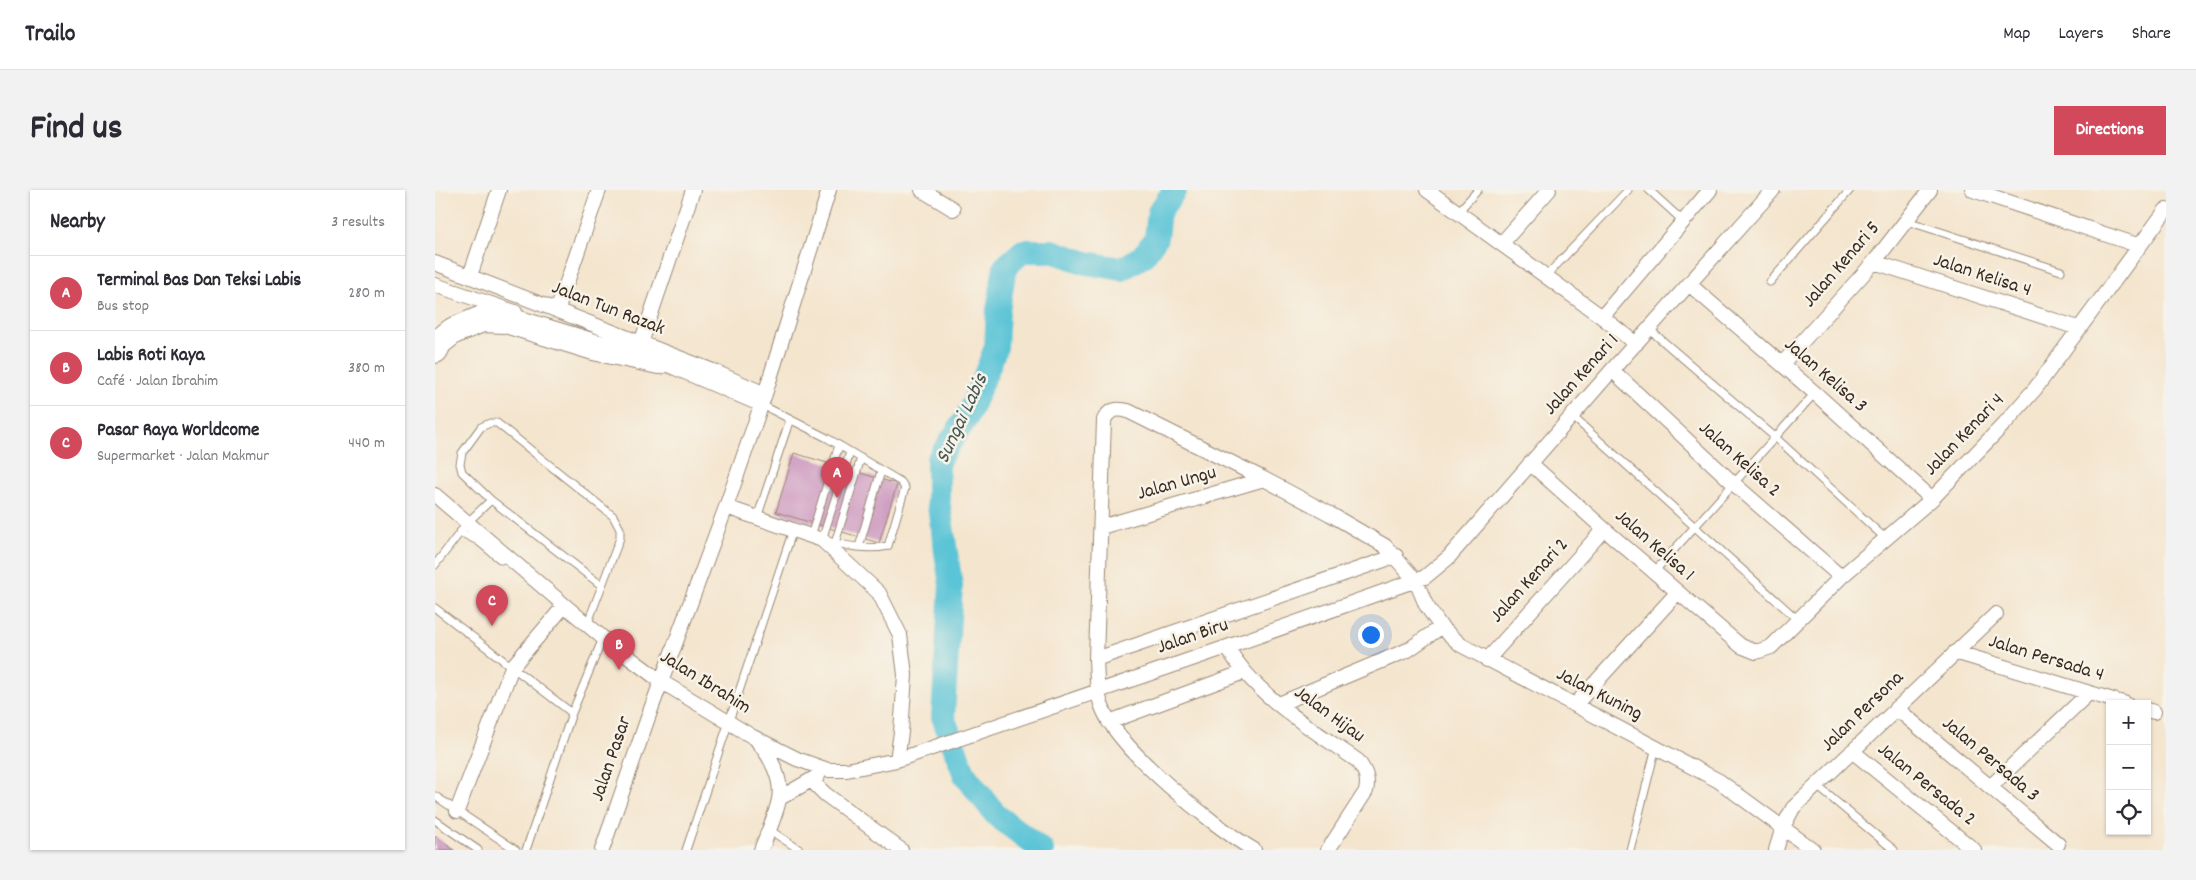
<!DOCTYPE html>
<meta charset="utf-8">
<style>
body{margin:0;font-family:Dekko,sans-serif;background:#f2f2f3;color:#2b2b33}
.controls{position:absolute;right:15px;bottom:15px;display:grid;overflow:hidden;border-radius:0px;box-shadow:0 1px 4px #0004}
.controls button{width:45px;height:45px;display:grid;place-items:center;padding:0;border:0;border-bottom:1px solid #e1e1e2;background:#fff;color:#2b2b33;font:25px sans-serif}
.you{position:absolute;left:935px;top:444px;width:18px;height:18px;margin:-12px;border:4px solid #fff;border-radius:50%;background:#1a73e8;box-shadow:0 0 0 8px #1a73e833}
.badge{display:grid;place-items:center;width:32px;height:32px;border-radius:50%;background:#d1495b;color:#fff;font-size:16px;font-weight:700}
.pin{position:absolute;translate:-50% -41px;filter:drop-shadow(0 1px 2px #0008)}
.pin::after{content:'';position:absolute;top:26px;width:18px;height:15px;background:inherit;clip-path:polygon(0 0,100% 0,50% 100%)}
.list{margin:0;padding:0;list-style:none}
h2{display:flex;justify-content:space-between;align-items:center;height:65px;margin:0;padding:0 20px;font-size:21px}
h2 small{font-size:16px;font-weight:400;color:#7c7c81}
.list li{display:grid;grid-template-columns:32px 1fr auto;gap:15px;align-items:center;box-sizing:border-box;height:75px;padding:0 20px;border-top:1px solid #e1e1e2}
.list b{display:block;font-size:19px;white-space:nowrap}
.list p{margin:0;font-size:16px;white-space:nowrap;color:#7c7c81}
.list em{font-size:16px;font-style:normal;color:#7c7c81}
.icon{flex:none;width:28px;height:28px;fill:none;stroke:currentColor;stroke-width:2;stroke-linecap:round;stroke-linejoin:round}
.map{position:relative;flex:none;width:1731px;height:660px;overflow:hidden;border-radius:0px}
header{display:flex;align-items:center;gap:30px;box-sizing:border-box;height:70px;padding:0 25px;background:#fff;border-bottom:1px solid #e1e1e2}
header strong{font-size:24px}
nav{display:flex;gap:28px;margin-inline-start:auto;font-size:18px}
.intro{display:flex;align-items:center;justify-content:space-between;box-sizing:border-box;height:120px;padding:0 30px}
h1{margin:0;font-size:35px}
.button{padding:12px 22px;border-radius:0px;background:#d1495b;color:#fff;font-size:18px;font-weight:700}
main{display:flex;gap:30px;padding:0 30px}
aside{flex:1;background:#fff;border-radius:0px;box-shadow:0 1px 4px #0004}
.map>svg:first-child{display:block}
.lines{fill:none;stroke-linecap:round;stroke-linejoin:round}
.river{stroke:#5bc4d7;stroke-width:24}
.building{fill:#cc96bf}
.lane-casing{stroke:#988876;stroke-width:9}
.street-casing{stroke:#988876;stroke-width:16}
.highway-casing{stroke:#988876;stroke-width:28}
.lane{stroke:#fff;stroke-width:7}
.street{stroke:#fff;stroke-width:14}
.highway{stroke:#fff;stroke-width:26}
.labels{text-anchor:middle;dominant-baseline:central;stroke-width:5;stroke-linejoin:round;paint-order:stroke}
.street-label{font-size:20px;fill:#3b2a1e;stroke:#f7f3e8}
.water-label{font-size:21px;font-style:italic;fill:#455856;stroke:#f7f3e8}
</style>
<header>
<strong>Trailo</strong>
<nav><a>Map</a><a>Layers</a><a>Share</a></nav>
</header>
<div class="intro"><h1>Find us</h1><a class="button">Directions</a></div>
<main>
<aside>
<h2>Nearby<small>3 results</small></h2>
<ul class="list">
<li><span class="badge">A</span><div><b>Terminal Bas Dan Teksi Labis</b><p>Bus stop</p></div><em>280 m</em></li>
<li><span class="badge">B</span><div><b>Labis Roti Kaya</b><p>Café · Jalan Ibrahim</p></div><em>380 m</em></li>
<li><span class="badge">C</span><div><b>Pasar Raya Worldcome</b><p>Supermarket · Jalan Makmur</p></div><em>440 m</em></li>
</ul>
</aside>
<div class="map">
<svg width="1731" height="660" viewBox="0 0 1731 660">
<rect width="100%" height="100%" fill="#f7f3e8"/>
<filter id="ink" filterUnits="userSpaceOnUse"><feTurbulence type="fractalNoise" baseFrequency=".02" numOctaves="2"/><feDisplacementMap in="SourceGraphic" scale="10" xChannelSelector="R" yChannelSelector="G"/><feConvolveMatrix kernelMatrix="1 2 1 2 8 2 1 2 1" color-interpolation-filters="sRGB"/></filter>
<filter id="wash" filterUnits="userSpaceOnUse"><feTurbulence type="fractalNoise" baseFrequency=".0096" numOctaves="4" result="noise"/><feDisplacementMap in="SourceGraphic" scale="20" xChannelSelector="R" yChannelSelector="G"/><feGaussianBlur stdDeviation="1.12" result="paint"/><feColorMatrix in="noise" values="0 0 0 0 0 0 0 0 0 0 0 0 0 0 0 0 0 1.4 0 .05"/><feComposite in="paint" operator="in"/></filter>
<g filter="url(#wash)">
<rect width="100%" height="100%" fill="#f4e5ce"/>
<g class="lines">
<!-- river -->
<path class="river" d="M607 660 561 625 530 585 508 527 516 395 503 310V270L532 227 549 188 561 157 563 120 570 77 588 61H617L651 73 687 79 708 66 721 48 724 22 740 0"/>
</g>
<g id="blocks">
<!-- building -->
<path class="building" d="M359 263 462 294 444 353 341 322Z
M0 646 19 660H0Z"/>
</g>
</g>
<g filter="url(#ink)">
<use href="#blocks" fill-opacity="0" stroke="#988876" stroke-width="1"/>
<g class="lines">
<!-- lane casing -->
<g class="lane-casing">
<path id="lane" d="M1214 0 1248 31
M1022 23 1043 0
M1472 31 1626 81
M1111 86 1193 0
M1335 92 1415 0
M1215 140 1341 248 1451 349
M327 215 392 248 466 292 470 298 453 356C431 361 409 355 387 350L415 262
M1137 226 1363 430
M322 328 355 229
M25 342 43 351 66 370
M376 346 404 255
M400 353 426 268
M424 357 446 281
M0 375 33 332 56 310
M1219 382 1380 203
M0 418 137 523
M152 435 185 348V339L178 326 62 233H55L46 237 27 263 25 274 27 282 56 310 166 395
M1381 595 1459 660
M0 606 81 660
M0 630 43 660
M333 639 365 660
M91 660 137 523 168 448
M251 660 358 340
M1195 660 1221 557"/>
</g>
<!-- street casing -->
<g class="street-casing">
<path id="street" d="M487 0 518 19
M992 0 1167 127 1201 154
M1538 0 1705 56
M1067 53 1114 0
M1439 72 1643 138
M0 73 278 181 330 204
M35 86 64 0
M0 95 80 122
M1255 95 1380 203 1497 309
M122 121 164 0
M1167 127 1275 0
M206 153 258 0
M219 169 327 215
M1347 174 1439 72 1495 0
M1177 180 1298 293 1406 387
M1095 273 1169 339 1306 456 1321 462 1336 457 1406 387 1497 309 1570 233 1600 199 1731 20
M0 305 168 448 227 492 318 547 362 569 393 580H412L462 570 792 457 990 387 1013 368 1177 180 1338 0
M291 317 387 350 444 403 465 445 470 485 466 542 462 570
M666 337 829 289
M792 457C821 507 877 539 923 571 930 581 934 588 931 601L893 660
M1520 462 1691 514
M661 469 961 366
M1052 470 1169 339
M844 514 973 460 1006 437
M1140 515 1242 403
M1461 518 1623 654
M1712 520 1719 522
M674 532 809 482
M323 552C335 566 348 589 344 609 341 626 332 644 326 660
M1417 561 1539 660
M376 590 390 604 466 660
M1556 596 1654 503
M345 608 383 586
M22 621 77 477 129 416
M167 660 216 519 291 317 330 204 394 0
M819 660C778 636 680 558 666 514 661 500 662 484 661 469L669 230C674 219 682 218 693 221L829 289 895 324 950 356 981 391 991 415 1006 437 1026 455 1284 591 1378 660
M1341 660 1348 637 1358 618 1561 424"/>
</g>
<!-- highway casing -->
<g class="highway-casing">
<path id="highway" d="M0 160 4 152 18 141 47 129 71 130 159 157 224 171"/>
</g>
<!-- lane -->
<use href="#lane" class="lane"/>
<!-- street -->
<use href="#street" class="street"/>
<!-- highway -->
<use href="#highway" class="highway"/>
</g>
</g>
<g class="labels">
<!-- street labels -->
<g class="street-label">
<text transform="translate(1407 75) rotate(-49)">Jalan Kenari 5</text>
<text transform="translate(1547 86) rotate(18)">Jalan Kelisa 4</text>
<text transform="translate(173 119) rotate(21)">Jalan Tun Razak</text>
<text transform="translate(1147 185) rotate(-48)">Jalan Kenari 1</text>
<text transform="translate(1390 186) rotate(41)">Jalan Kelisa 3</text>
<text transform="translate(1530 245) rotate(-46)">Jalan Kenari 4</text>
<text transform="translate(1304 270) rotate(42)">Jalan Kelisa 2</text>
<text transform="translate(742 294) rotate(-16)">Jalan Ungu</text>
<text transform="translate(1219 356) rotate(41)">Jalan Kelisa 1</text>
<text transform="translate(1095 391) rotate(-48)">Jalan Kenari 2</text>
<text transform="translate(758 447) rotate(-19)">Jalan Biru</text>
<text transform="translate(1611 469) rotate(17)">Jalan Persada 4</text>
<text transform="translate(270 493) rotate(32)">Jalan Ibrahim</text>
<text transform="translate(1164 505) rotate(27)">Jalan Kuning</text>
<text transform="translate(1428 522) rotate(-44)">Jalan Persona</text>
<text transform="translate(894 525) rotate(36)">Jalan Hijau</text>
<text transform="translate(177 569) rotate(-71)">Jalan Pasar</text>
<text transform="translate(1555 570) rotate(40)">Jalan Persada 3</text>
<text transform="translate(1491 595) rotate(39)">Jalan Persada 2</text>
</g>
<!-- water labels -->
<g class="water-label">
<text transform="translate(528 229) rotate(-65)">Sungai Labis</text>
</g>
</g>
</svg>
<div class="controls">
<button>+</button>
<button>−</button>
<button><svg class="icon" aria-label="locate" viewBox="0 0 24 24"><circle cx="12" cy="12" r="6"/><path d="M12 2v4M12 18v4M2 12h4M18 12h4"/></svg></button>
</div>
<div class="you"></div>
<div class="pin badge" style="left:402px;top:308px">A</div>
<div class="pin badge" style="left:184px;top:480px">B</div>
<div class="pin badge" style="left:57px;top:436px">C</div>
</div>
</main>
